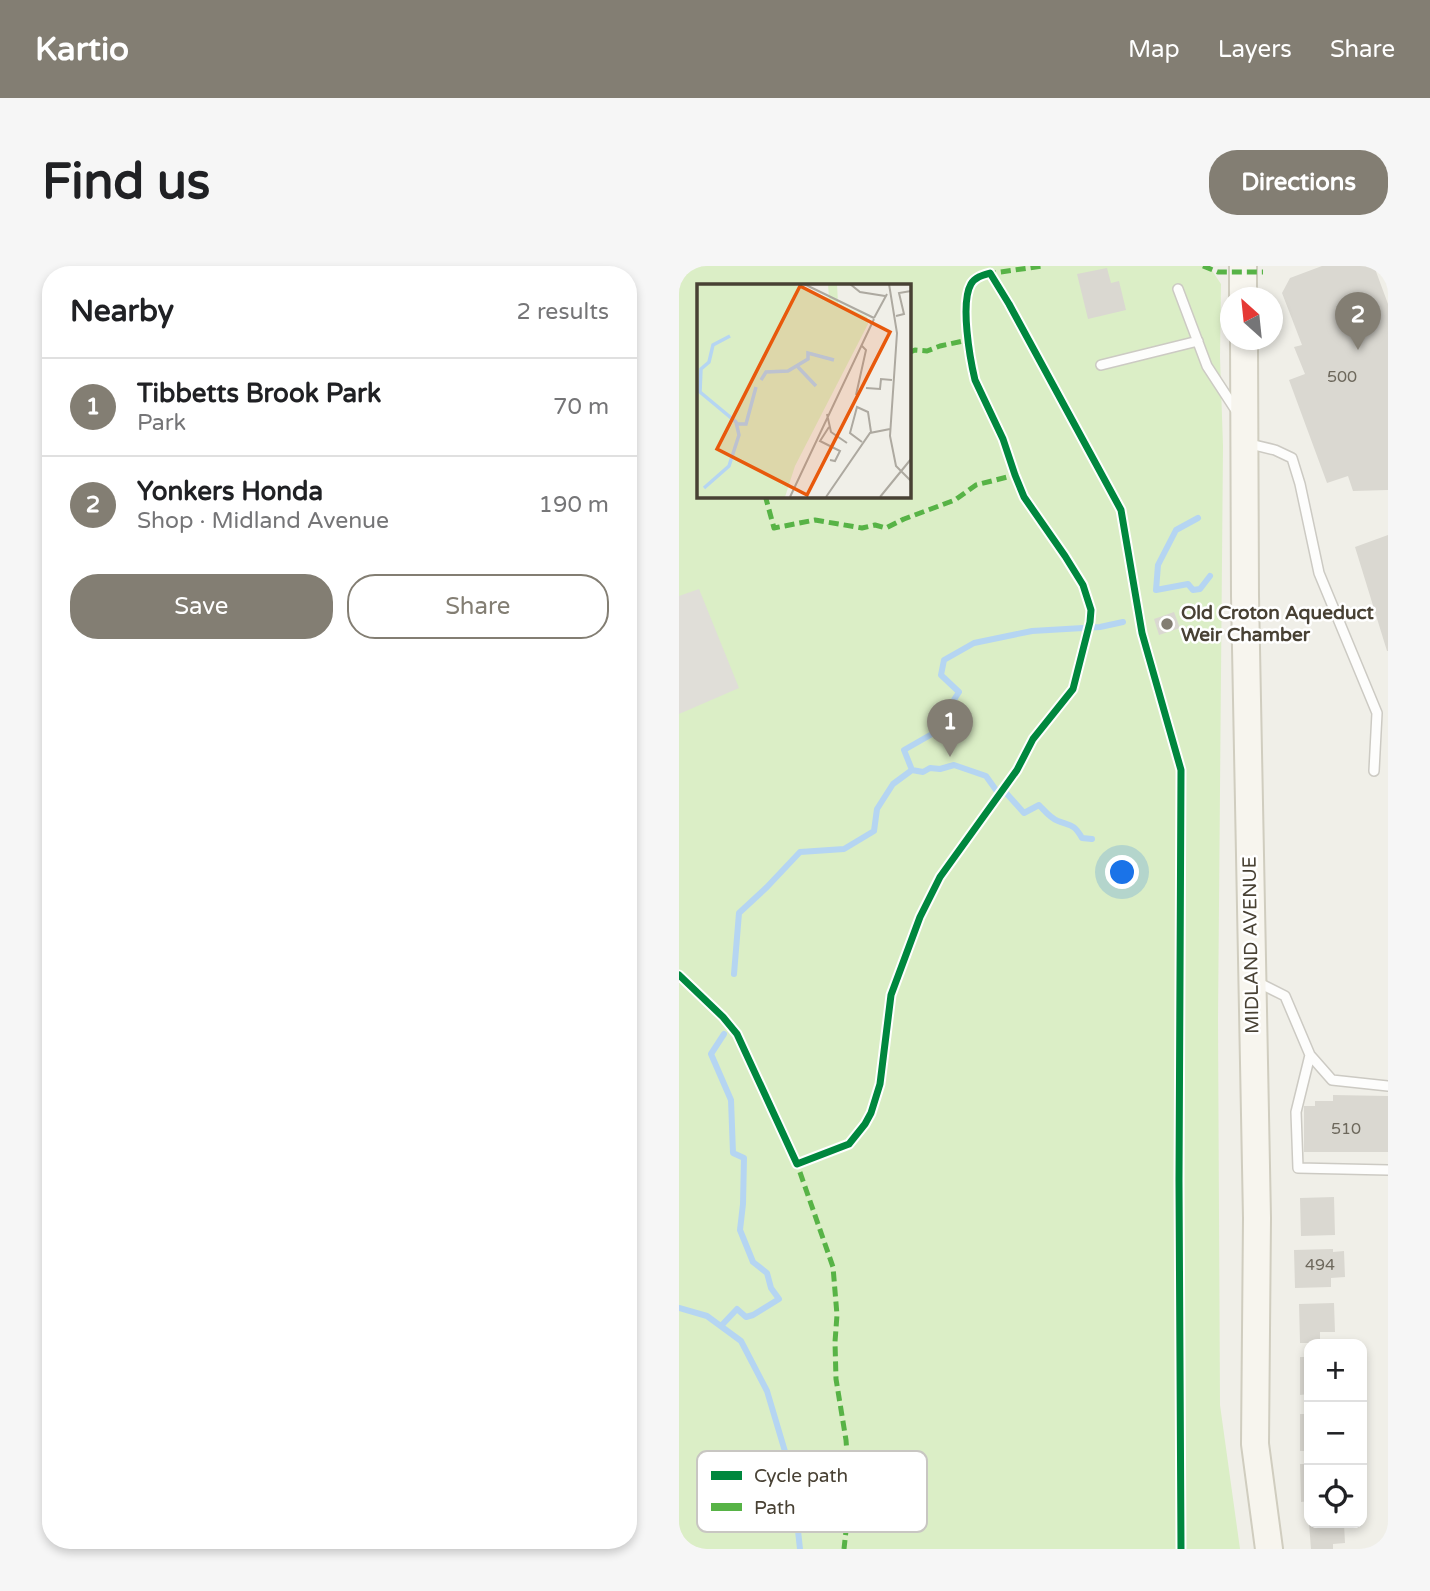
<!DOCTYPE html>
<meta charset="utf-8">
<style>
body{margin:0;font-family:"Varela Round",sans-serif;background:#f6f6f6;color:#202124}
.controls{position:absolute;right:21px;bottom:21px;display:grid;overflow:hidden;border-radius:14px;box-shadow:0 4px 10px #0003}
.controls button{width:63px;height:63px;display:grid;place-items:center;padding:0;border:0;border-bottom:2px solid #e0e0e0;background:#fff;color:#202124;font:35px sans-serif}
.compass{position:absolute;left:541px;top:21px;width:63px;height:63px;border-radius:50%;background:#fff;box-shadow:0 4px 10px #0003;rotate:333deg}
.you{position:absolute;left:444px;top:607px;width:24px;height:24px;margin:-18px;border:5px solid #fff;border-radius:50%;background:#1a73e8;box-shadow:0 0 0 10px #1a73e833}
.badge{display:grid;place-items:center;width:46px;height:46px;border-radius:50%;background:#837e73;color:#fff;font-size:23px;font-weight:700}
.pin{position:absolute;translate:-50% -58px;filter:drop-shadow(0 2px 4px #0008)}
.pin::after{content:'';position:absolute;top:37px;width:24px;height:21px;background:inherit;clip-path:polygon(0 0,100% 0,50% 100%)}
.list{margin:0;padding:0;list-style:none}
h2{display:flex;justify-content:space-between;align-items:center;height:91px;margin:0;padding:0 28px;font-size:30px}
h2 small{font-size:23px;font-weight:400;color:#757577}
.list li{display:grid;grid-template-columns:46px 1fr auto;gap:21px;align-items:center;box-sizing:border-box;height:98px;padding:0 28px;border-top:2px solid #e0e0e0}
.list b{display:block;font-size:26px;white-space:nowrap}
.list p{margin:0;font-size:23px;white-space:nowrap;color:#757577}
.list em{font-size:23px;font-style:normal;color:#757577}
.actions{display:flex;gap:14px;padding:21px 28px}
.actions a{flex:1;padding:16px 0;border:2px solid #837e73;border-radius:28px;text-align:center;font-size:24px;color:#837e73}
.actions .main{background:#837e73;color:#fff}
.icon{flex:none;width:38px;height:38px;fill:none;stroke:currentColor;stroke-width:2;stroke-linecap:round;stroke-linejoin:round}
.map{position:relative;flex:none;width:709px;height:1283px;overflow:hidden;border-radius:28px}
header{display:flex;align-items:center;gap:42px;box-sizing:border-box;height:98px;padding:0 35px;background:#837e73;color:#fff}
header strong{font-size:33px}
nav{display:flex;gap:38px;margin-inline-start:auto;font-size:24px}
.intro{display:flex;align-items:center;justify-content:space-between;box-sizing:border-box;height:168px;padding:0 42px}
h1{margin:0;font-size:49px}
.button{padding:18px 32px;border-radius:28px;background:#837e73;color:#fff;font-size:24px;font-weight:700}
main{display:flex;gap:42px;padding:0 42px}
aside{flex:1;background:#fff;border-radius:28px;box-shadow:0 4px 10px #0003}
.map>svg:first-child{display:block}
.green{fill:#dbeec6;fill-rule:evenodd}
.parking{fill:#e0ded8}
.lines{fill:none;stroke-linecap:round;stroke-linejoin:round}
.stream{stroke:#b5d5f2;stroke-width:6}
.building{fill:#dad8d1}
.lane-casing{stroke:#cccac3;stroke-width:12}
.secondary-casing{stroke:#d0cdbf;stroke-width:30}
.lane{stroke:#fdfdfc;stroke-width:9}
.secondary{stroke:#f7f5ee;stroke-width:26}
.quiet{stroke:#57b346;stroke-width:5;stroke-dasharray:10 5;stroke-linecap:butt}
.cycleway-casing{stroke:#fff;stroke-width:11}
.cycleway{stroke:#00873e;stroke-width:7}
.poi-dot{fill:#837e73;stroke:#fff;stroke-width:2.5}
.labels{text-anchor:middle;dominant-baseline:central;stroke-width:5;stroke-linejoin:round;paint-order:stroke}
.number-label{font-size:16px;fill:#6d685c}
.poi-label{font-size:19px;font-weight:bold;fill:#484134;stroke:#fff;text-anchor:start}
.street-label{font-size:19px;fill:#484134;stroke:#fff}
.inset-river{fill:none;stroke:#b5d5f2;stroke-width:3.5}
.inset-road{fill:none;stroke:#ada9a0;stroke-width:2}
.view{fill:#e8590c;fill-opacity:0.15;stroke:#e8590c;stroke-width:3.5}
.inset-edge{fill:none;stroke:#484134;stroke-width:3.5}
.key{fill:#fff;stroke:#c8c6c2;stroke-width:2}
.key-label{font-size:19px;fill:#484134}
</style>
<header>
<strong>Kartio</strong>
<nav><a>Map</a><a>Layers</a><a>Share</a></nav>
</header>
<div class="intro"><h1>Find us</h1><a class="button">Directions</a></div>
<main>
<aside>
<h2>Nearby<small>2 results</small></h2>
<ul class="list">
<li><span class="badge">1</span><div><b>Tibbetts Brook Park</b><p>Park</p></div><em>70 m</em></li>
<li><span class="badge">2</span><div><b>Yonkers Honda</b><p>Shop · Midland Avenue</p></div><em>190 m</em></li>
</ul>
<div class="actions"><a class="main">Save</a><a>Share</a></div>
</aside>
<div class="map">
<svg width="709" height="1283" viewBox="0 0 709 1283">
<rect width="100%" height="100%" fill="#f0efe8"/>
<!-- green -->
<path class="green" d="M0 0H530L542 18 541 91 544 180 539 753 541 1139 561 1283H0ZM19 19H229V229H19Z"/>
<!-- parking -->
<path class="parking" d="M20 323 60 422 0 448V330Z"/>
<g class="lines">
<!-- stream -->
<path class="stream" d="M519 252 497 264 479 299 477 324 509 318 514 324 521 323 531 310
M233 504 244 506 251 502 261 503 275 499 307 510 317 524 328 528 345 547 360 539C366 545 371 552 379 555 392 560 395 558 403 572L413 573
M55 708 60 647 88 621 121 586 165 583 195 565 198 543 214 518 233 504 225 484 253 468 280 426 262 409 265 394 295 377 353 365 421 361 444 356
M0 1042 28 1050 62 1075 88 1125 113 1209 121 1283
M42 1060 58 1043 67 1051 74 1049 100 1033 92 1022 88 1007 74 996 61 964 64 938 65 892 54 887 52 834 32 788 45 768"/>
</g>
<!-- building -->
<path class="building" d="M643 0H695L709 38V224L674 225 669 210 648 217 610 114 626 108 615 81 623 79 603 27 611 12Z
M428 2 432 17 440 15 447 44 409 53 398 8Z
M709 269V385H708L676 281Z
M495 346 501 362 480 369 475 353Z
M654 829 709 830V886H625V840H636V835H654Z
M655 931 656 969 622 970 621 932Z
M654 983V986L665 985 666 1011 652 1012V1021L616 1022 615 984Z
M655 1037 656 1066H641V1077H621L620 1038Z
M621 1091H630V1128L621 1129Z
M621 1148H630V1185H621Z
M621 1198H630V1235L622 1236Z
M630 1257H665L666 1277 654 1278V1283H632Z"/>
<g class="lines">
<!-- lane casing -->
<g class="lane-casing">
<path id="lane" d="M499 23 528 100 558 146
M422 99 519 75
M567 177 596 184 613 192 621 218 640 307 698 447 695 505
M578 716 606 730 631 789 653 814 709 820
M631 789 617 846 619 902 709 904"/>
</g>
<!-- secondary casing -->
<g class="secondary-casing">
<path id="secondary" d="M564 0V32
M565 74 566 330 578 952 576 1178 590 1283"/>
</g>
<!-- lane -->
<use href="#lane" class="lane"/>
<!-- secondary -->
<use href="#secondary" class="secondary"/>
<!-- quiet -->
<path class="quiet" d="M524 0 539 6H584
M307 8 364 0
M229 87 236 84 248 85 261 80 289 74
M86 229 95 262 136 254 183 262 196 259 207 262 225 253 276 234 297 219 336 209
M116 892 154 1001 158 1049 156 1076 157 1113 167 1174 171 1228 165 1283"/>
<!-- cycleway casing -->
<g class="cycleway-casing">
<path id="cycleway" d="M0 709 44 751 58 768 118 898 170 878 186 858 192 847 201 818 212 729 241 651 261 611 338 504 354 473 394 423 411 356 412 344 404 319 386 290 345 231 336 209 324 173 296 114C291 93 281 37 292 18 296 11 304 9 311 7L330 38 442 244 463 367 502 504 500 915 502 1283"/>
</g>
<!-- cycleway -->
<use href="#cycleway" class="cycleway"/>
</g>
<!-- markers -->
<circle class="poi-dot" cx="488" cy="358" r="7"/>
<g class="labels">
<!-- number labels -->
<g class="number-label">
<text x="663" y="111">500</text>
<text x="667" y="863">510</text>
<text x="641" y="999">494</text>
</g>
<!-- poi labels -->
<g class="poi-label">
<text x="502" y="347">Old Croton Aqueduct<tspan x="502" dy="22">Weir Chamber</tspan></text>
</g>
<!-- street labels -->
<g class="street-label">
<text transform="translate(572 679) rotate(-91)">MIDLAND AVENUE</text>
</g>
</g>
<!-- overview -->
<g transform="translate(18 18)">
<rect width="214" height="214" fill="#f0efe8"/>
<path d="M0 0H95L132 14 131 0H140L141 19 170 33 171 40 98 182 88 213H0Z" fill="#dbeec6"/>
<path class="inset-river" d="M100 82 119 102M64 96 69 88 91 87 111 75V69L137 76M40 140H49L59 103M7 204 32 182 42 151 39 138 3 108 4 85 12 78 16 61 33 52"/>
<path class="inset-road" d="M107 0 177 34M153 0 163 8 188 12M192 0 200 49 193 152 199 182 214 197M199 32 207 30 202 9 214 7M177 34 190 10M169 104 183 105 184 95 195 96M159 111 169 66 164 61M130 130 134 148 150 159M132 143 123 157 143 167 138 177 133 176M165 158 153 149 160 123 171 128 174 148M93 213 177 35M129 213 173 149 193 145M183 213 214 175"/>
<path class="view" d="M103 2 193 48 110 211 20 165Z"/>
<rect width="214" height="214" class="inset-edge"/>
</g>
<!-- legend -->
<rect x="18" y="1185" width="230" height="81" rx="10" class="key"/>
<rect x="32" y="1205" width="31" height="9" fill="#00873e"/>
<rect x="32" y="1237" width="31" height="8" fill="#57b346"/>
<g class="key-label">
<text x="75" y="1216">Cycle path</text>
<text x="75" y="1248">Path</text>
</g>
</svg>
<div class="controls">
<button>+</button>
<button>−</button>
<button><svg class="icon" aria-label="locate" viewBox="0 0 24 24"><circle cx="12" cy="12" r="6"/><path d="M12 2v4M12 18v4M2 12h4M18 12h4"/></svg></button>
</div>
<svg class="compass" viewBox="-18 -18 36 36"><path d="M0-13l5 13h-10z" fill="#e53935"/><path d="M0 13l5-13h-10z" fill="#757577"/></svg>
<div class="you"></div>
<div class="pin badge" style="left:271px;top:491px">1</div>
<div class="pin badge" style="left:679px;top:84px">2</div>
</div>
</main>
